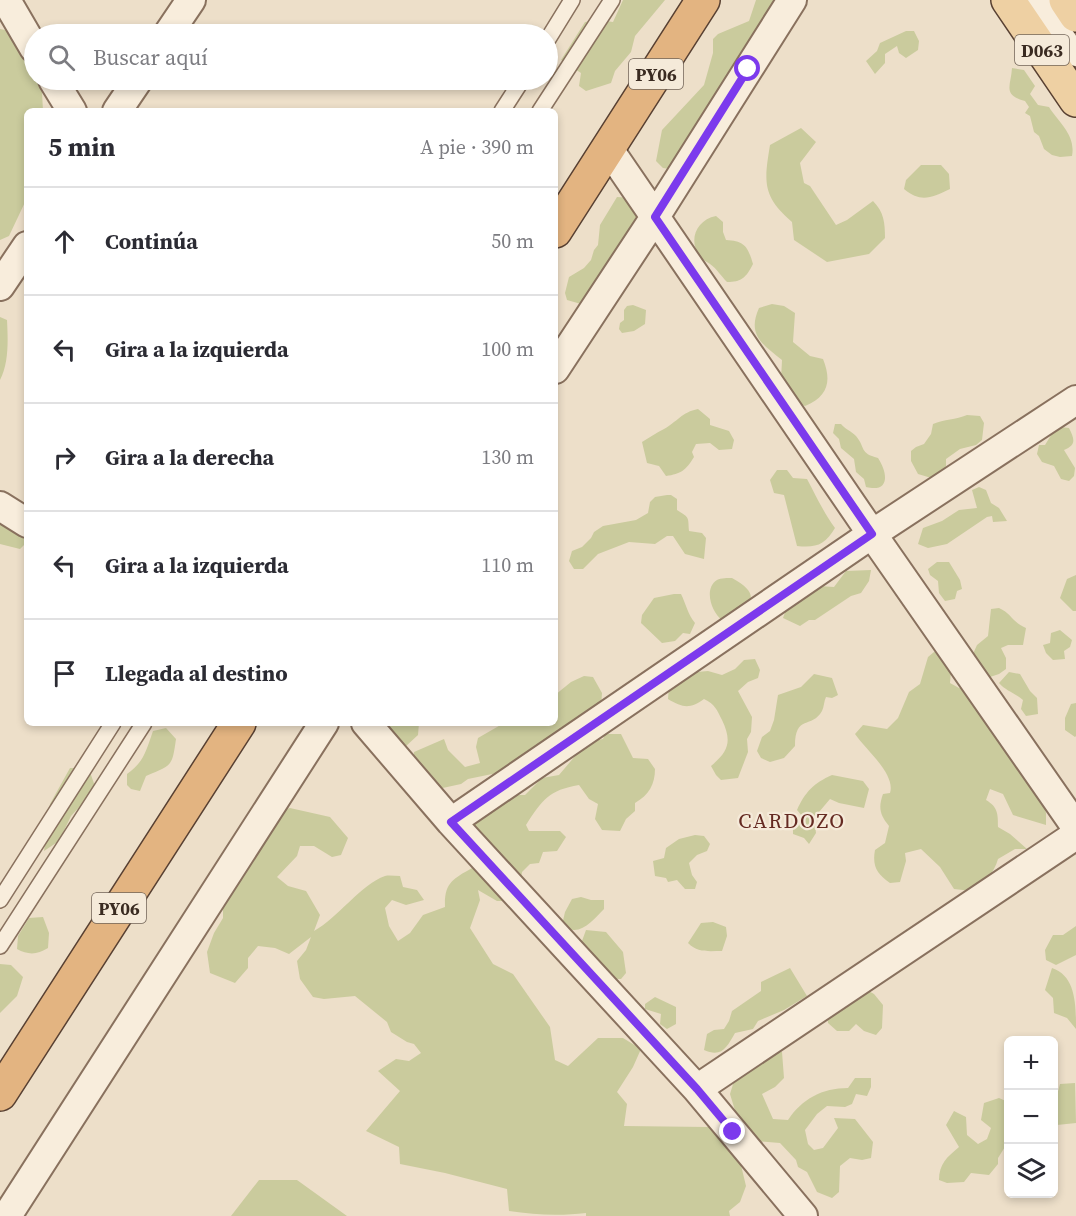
<!DOCTYPE html>
<html lang="es">
<meta charset="utf-8">
<style>
body{margin:0;font-family:"Source Serif 4",serif;background:#f2f2f3;color:#2b2b33}
.controls{position:absolute;right:18px;bottom:18px;display:grid;overflow:hidden;border-radius:9px;box-shadow:0 3px 9px #0003}
.controls button{width:54px;height:54px;display:grid;place-items:center;padding:0;border:0;border-bottom:2px solid #e1e1e2;background:#fff;color:#2b2b33;font:30px sans-serif}
.stop{position:absolute;width:18px;height:18px;margin:-14px;border:4px solid #7c3aed;border-radius:50%;background:#fff}
.stop.end{background:#7c3aed;border-color:#fff;box-shadow:0 2px 6px #0008}
.list{margin:0;padding:0;list-style:none}
h2{display:flex;justify-content:space-between;align-items:center;height:78px;margin:0;padding:0 24px;font-size:26px}
h2 small{font-size:20px;font-weight:400;color:#7c7c81}
.list li{display:grid;grid-template-columns:39px 1fr auto;gap:18px;align-items:center;box-sizing:border-box;height:108px;padding:0 24px;border-top:2px solid #e1e1e2}
.list b{display:block;font-size:22px;white-space:nowrap}
.list em{font-size:20px;font-style:normal;color:#7c7c81}
.icon{flex:none;width:33px;height:33px;fill:none;stroke:currentColor;stroke-width:2;stroke-linecap:round;stroke-linejoin:round}
.map{position:relative;flex:none;width:1076px;height:1216px;overflow:hidden}
.search{position:absolute;background:#fff;box-shadow:0 3px 9px #0003;left:24px;top:24px;width:534px;height:66px;display:flex;align-items:center;gap:15px;box-sizing:border-box;padding:0 21px;border-radius:33px;color:#7c7c81;font-size:22px}
.panel{position:absolute;background:#fff;box-shadow:0 3px 9px #0003;left:24px;top:108px;width:534px;height:618px;border-radius:9px}
.map>svg:first-child{display:block}
.green{fill:#cacb9d}
.lines{fill:none;stroke-linecap:round;stroke-linejoin:round}
.service-casing{stroke:#89715e;stroke-width:18}
.pedestrian-casing{stroke:#89715e;stroke-width:26}
.minor-casing{stroke:#89715e;stroke-width:32}
.primary-casing{stroke:#584032;stroke-width:36}
.trunk-casing{stroke:#584032;stroke-width:36}
.service{stroke:#f8eddc;stroke-width:15}
.pedestrian{stroke:#f8eddc;stroke-width:22}
.minor{stroke:#f8eddc;stroke-width:28}
.primary{stroke:#eed0a3;stroke-width:33}
.trunk{stroke:#e3b481;stroke-width:33}
.route{stroke:#7c3aed;stroke-width:8}
.labels{text-anchor:middle;dominant-baseline:central;stroke-width:4.5;stroke-linejoin:round;paint-order:stroke}
.shield{fill:#f5ead9;stroke:#726458;stroke-width:1.5}
.shield-label{font-size:18px;font-weight:bold;fill:#3a2b21}
.neighbourhood-label{font-size:21px;letter-spacing:1.5px;fill:#652a22;stroke:#f5ead9}
</style>
<div class="map">
<svg width="1076" height="1216" viewBox="0 0 1076 1216">
<rect width="100%" height="100%" fill="#eddfc9"/>
<!-- green -->
<path class="green" d="M623 0H665L635 36 631 52 615 71 611 83 586 91 579 86 581 73 561 60 585 22 599 20 613 22Z
M756 0H791L676 170 663 168 656 161 662 130 704 85 713 53V39L718 34 749 21Z
M0 29 5 30 34 66V80H39L42 92 43 111H27V198L9 236 0 240Z
M906 31H914L919 41 918 50 906 58 899 53 897 46 885 54V63L875 74 866 61 877 51 880 43Z
M1012 68 1024 70 1035 86 1030 94 1038 105 1049 107C1059 123 1076 135 1072 156L1060 157 1052 155 1044 149 1039 136 1034 132 1030 116 1025 113 1029 107 1025 101C1002 95 1011 86 1012 68Z
M801 128 816 142 800 163 804 183 810 186 836 225 847 220 873 201C884 212 885 223 885 238L869 254 827 262 794 240 792 222C762 196 764 182 770 145Z
M921 165H941L949 174 950 189C931 198 921 203 904 189L906 180Z
M617 197 633 198 647 213 581 304 567 300 565 293 569 277 584 268 591 260 594 250 598 245 600 225Z
M716 216 723 222V232L726 240C745 241 748 247 753 264 746 278 741 282 727 282 721 276 717 269 710 264 709 263 703 260 702 259 687 243 695 220 716 216Z
M772 304 784 306 795 313 793 342 810 356 823 359C832 381 828 397 805 406 777 395 781 386 782 360 762 344 747 335 759 308Z
M633 305 646 310 645 324 634 331 622 333 619 329 620 323 624 320V310L627 306Z
M0 317 7 320C8 339 9 363 0 380Z
M698 409 710 419V425L729 431 734 440 732 449 719 450 710 443 696 444 692 452 694 457C686 470 681 474 666 476L659 466 647 463 642 442C650 437 656 433 664 429 677 422 682 412 698 409Z
M967 415 980 416 984 423 982 440 976 445 960 449 946 459V466L937 477H928L918 474 911 461V451L916 447 924 444 931 434 933 424C944 419 956 420 967 415Z
M835 424H841C845 429 851 431 856 436 866 448 859 453 878 458 888 473 890 493 866 487L864 479 856 472 854 459 841 448 839 439 833 433Z
M1060 427 1069 428C1075 440 1076 445 1064 450L1075 468 1074 476 1069 481 1061 479 1054 466 1042 462 1037 454 1039 445H1045L1053 432Z
M777 470H787L793 478 807 479C816 496 824 513 835 528 825 545 816 548 797 546L784 495 774 493 770 480Z
M979 487 986 490 991 503 999 508 1007 521 993 522 992 516 987 517 947 544 928 548 918 544 923 528 942 521 959 510 977 508 972 490Z
M667 495H671L677 499V510C690 518 688 517 689 531L702 533 706 538 704 559 685 554 673 536H667L655 544 629 542 598 554 583 569H574L569 561 572 551 582 547 591 538 594 532 603 526 636 520 648 513 650 502 655 497Z
M0 515 24 535 25 544 20 549 0 544Z
M937 562H949L960 580 962 589 957 591 955 599 945 601 939 593 938 581 930 575 928 569Z
M871 570 869 581 861 593 851 596 815 620H809L800 626 783 618 787 607 819 586 834 587 846 571Z
M1076 575V611H1073L1060 598 1067 579Z
M732 578C767 597 747 608 722 620 712 613 703 589 717 580 721 578 728 578 732 578Z
M674 594H681C686 604 688 615 695 623L690 634 683 633 675 641 662 643 641 623 642 615 654 598Z
M999 608C1012 614 1013 623 1026 628L1023 645H1008L1001 648 1006 658V669L999 674 987 678 972 656 977 645 988 636 991 609Z
M1060 630 1072 640 1070 647 1064 651 1065 659 1053 660 1046 653 1043 645 1050 643 1051 633Z
M934 652H942L951 671 950 683 959 688H973L1042 796 1046 813V825L1013 815 1003 794 990 789 986 800C998 807 998 814 998 827L1010 834 1027 849H1015L998 859C994 874 984 882 972 891L954 889 940 867 921 849 905 853 906 861 900 882 890 883C877 874 872 866 875 850L885 843 889 826C880 815 878 808 883 794L890 793C896 774 865 749 855 734L863 725 887 729 898 718 909 692 920 684 928 657Z
M755 659 760 670 758 678 748 682 738 691 752 717 751 732 747 739 748 752 738 778 721 780 716 775 711 766C729 751 732 741 722 720 717 710 715 704 704 699 690 709 683 708 668 699L669 686 681 676 697 672 708 671 722 675 735 669 744 660Z
M1009 672 1020 674 1030 691 1037 698 1038 714 1026 716 1021 709 1023 700C1015 693 1006 691 999 683Z
M814 674 832 678 838 695 832 698 826 697C824 701 824 707 822 711 812 729 795 714 795 746L784 758 770 762 761 758 757 751 762 737 770 731 774 720 778 695 801 687Z
M584 676 593 677 602 693 601 707 497 773 468 779 461 784 438 789 413 769 414 752 444 739 448 750 465 767 480 763 476 747 478 738 504 723H555V695L571 682Z
M1076 703V736L1075 737 1065 730V718L1071 704Z
M372 723H419L418 735 405 747H398Z
M166 728 176 739C172 767 172 765 146 776L140 791 131 789 127 785V774C144 762 146 751 153 731Z
M605 734H621L633 758 648 759 655 769C655 784 649 795 635 803V811L626 819 620 831 602 830 595 819 598 804 589 799 579 785C549 790 542 800 526 825L529 831H560L566 837 557 851 543 852 539 863 530 864 522 872 520 887 511 901H497L478 890 480 900 470 928 493 964 513 974 550 1027 555 1060 568 1066 598 1038H623L641 1049 633 1067 617 1092 627 1104 624 1126 708 1127 733 1132 746 1186 740 1202 729 1211 730 1216H586V1213C561 1216 535 1215 509 1211L507 1189 445 1173 400 1164 399 1147 366 1131 400 1091 378 1071 396 1059 409 1061 421 1053 414 1044 407 1042 391 1032 387 1022 355 996 324 999 313 997 300 979 297 961 306 950 311 937 289 954 275 948 258 946 248 958V968L235 983 210 973 207 952 214 933 223 918V904L265 814 290 808 330 817 348 838 341 855 332 857 314 846H300L297 856 277 877 288 886 306 891 320 915 314 931C338 918 361 884 385 876 389 875 395 876 400 876L403 887 417 890 424 900 406 905 392 900 385 908 389 926 398 941 410 933 423 915 445 907C444 883 453 879 472 868 466 842 474 819 485 795H525L542 778 559 775 587 742 603 739Z
M70 768H84L91 775 96 789 71 816 59 841 44 851 50 804Z
M832 775 863 781 869 789 864 808 839 803 830 799 814 818 816 833 809 844 804 838 793 834V826L798 824 802 816 797 810C805 792 814 783 832 775Z
M695 835 704 836 710 844 707 851 697 855 689 863 692 875 697 882 695 889H685L677 880 668 882 666 878 655 876 653 861 664 858 666 848 679 839Z
M581 897 591 900H604V909C593 920 579 939 562 925L565 912 572 899Z
M43 917 49 933 48 948C37 955 28 955 17 949L18 936 29 918Z
M713 922 726 927 727 936 722 951C708 951 698 953 688 943L701 923Z
M1076 926V955L1056 965 1046 960 1045 950 1053 935H1063Z
M586 930 606 932 623 952 626 973 621 979H610L580 957 582 941Z
M0 964 11 965 23 977 17 996 0 1013Z
M790 968 807 996 784 1010 758 1021 753 1029 735 1033C727 1047 722 1058 704 1050L707 1034 714 1030 724 1029 729 1021 732 1011 761 991V982Z
M1052 968C1076 976 1076 1005 1076 1029L1067 1018 1054 1013 1053 998 1045 990Z
M865 989 874 994 883 1005 882 1028 876 1035 864 1031 856 1024 849 1031H837L828 1023 827 1013Z
M655 997 676 1007V1024L667 1029 660 1024 661 1014 645 1009V1004Z
M769 1047 782 1052 784 1078 775 1087 762 1094 773 1119 788 1120C802 1099 822 1088 848 1088L855 1078H871V1087L867 1096 856 1094 852 1104 845 1107 827 1106 817 1114 805 1130 808 1144 814 1150 823 1148 838 1128 834 1118 855 1119 873 1142 871 1158 862 1160 850 1158 840 1166 839 1192 832 1198 817 1192 807 1172 798 1167 796 1160 780 1143 744 1140 730 1094 734 1081Z
M1075 1083 1076 1123 1057 1125 1054 1135V1098L1057 1095 1060 1084Z
M999 1098 1008 1102V1142L998 1158V1164L989 1175 971 1173 964 1182 947 1183 939 1180C939 1164 947 1157 959 1147L946 1125 954 1111 966 1117 967 1135 978 1144 987 1139 991 1128 981 1120 984 1103Z
M259 1180H297L347 1216H231Z"/>
<g class="lines">
<!-- service casing -->
<g class="service-casing">
<path id="service" d="M548 39 572 0
M502 111 522 80
M540 111 612 0
M0 900 113 723
M0 946 144 723"/>
</g>
<!-- pedestrian casing -->
<g class="pedestrian-casing">
<path id="pedestrian" d="M1038 0 1076 55"/>
</g>
<!-- minor casing -->
<g class="minor-casing">
<path id="minor" d="M6 0 34 48
M168 34 191 0
M53 80 72 111
M117 111 138 80
M608 148 872 534 1076 827
M0 286 27 246
M555 369 655 217 792 0
M0 506 27 523
M366 723 451 822 697 1089 803 1216
M451 822 872 534 1076 400
M697 1089 1076 835
M7 1216 324 723"/>
</g>
<!-- primary casing -->
<g class="primary-casing">
<path id="primary" d="M1008 0 1076 100
M1066 0 1076 15"/>
</g>
<!-- trunk casing -->
<g class="trunk-casing">
<path id="trunk" d="M555 231 703 0
M0 1094 239 723"/>
</g>
<!-- service -->
<use href="#service" class="service"/>
<!-- pedestrian -->
<use href="#pedestrian" class="pedestrian"/>
<!-- minor -->
<use href="#minor" class="minor"/>
<!-- primary -->
<use href="#primary" class="primary"/>
<!-- trunk -->
<use href="#trunk" class="trunk"/>
</g>
<g class="lines">
<!-- route -->
<path class="route" d="M733 1132 697 1089 451 822 872 534 655 217 748 69"/>
</g>
<g class="labels">
<!-- shield labels -->
<g class="shield">
<rect x="1015" y="35" width="54" height="30" rx="4.5"/>
<rect x="629" y="59" width="54" height="30" rx="4.5"/>
<rect x="92" y="893" width="54" height="30" rx="4.5"/>
</g>
<g class="shield-label">
<text x="1042" y="50">D063</text>
<text x="656" y="74">PY06</text>
<text x="119" y="908">PY06</text>
</g>
<!-- neighbourhood labels -->
<g class="neighbourhood-label">
<text x="792" y="820">CARDOZO</text>
</g>
</g>
</svg>
<div class="controls">
<button>+</button>
<button>−</button>
<button><svg class="icon" aria-label="layers" viewBox="0 0 24 24"><path d="M12 4l9 5-9 5-9-5zM3 14l9 5 9-5"/></svg></button>
</div>
<div class="stop" style="left:748px;top:69px"></div>
<div class="stop end" style="left:733px;top:1132px"></div>
<div class="search"><svg class="icon" aria-label="search" viewBox="0 0 24 24"><circle cx="10" cy="10" r="6"/><path d="M15 15l6 6"/></svg>Buscar aquí</div>
<section class="panel">
<h2>5 min<small>A pie · 390 m</small></h2>
<ul class="list">
<li><svg class="icon" aria-label="ahead" viewBox="0 0 24 24"><path d="M12 20V5M6 11l6-6 6 6"/></svg><div><b>Continúa</b></div><em>50 m</em></li>
<li><svg class="icon" aria-label="left" viewBox="0 0 24 24"><path d="M17 20v-9H6M10 6l-5 5 5 5"/></svg><div><b>Gira a la izquierda</b></div><em>100 m</em></li>
<li><svg class="icon" aria-label="right" viewBox="0 0 24 24"><path d="M7 20v-9h11M14 6l5 5-5 5"/></svg><div><b>Gira a la derecha</b></div><em>130 m</em></li>
<li><svg class="icon" aria-label="left" viewBox="0 0 24 24"><path d="M17 20v-9H6M10 6l-5 5 5 5"/></svg><div><b>Gira a la izquierda</b></div><em>110 m</em></li>
<li><svg class="icon" aria-label="arrive" viewBox="0 0 24 24"><path d="M6 21V4h12l-3 4 3 4H6"/></svg><div><b>Llegada al destino</b></div></li>
</ul>
</section>
</div>
